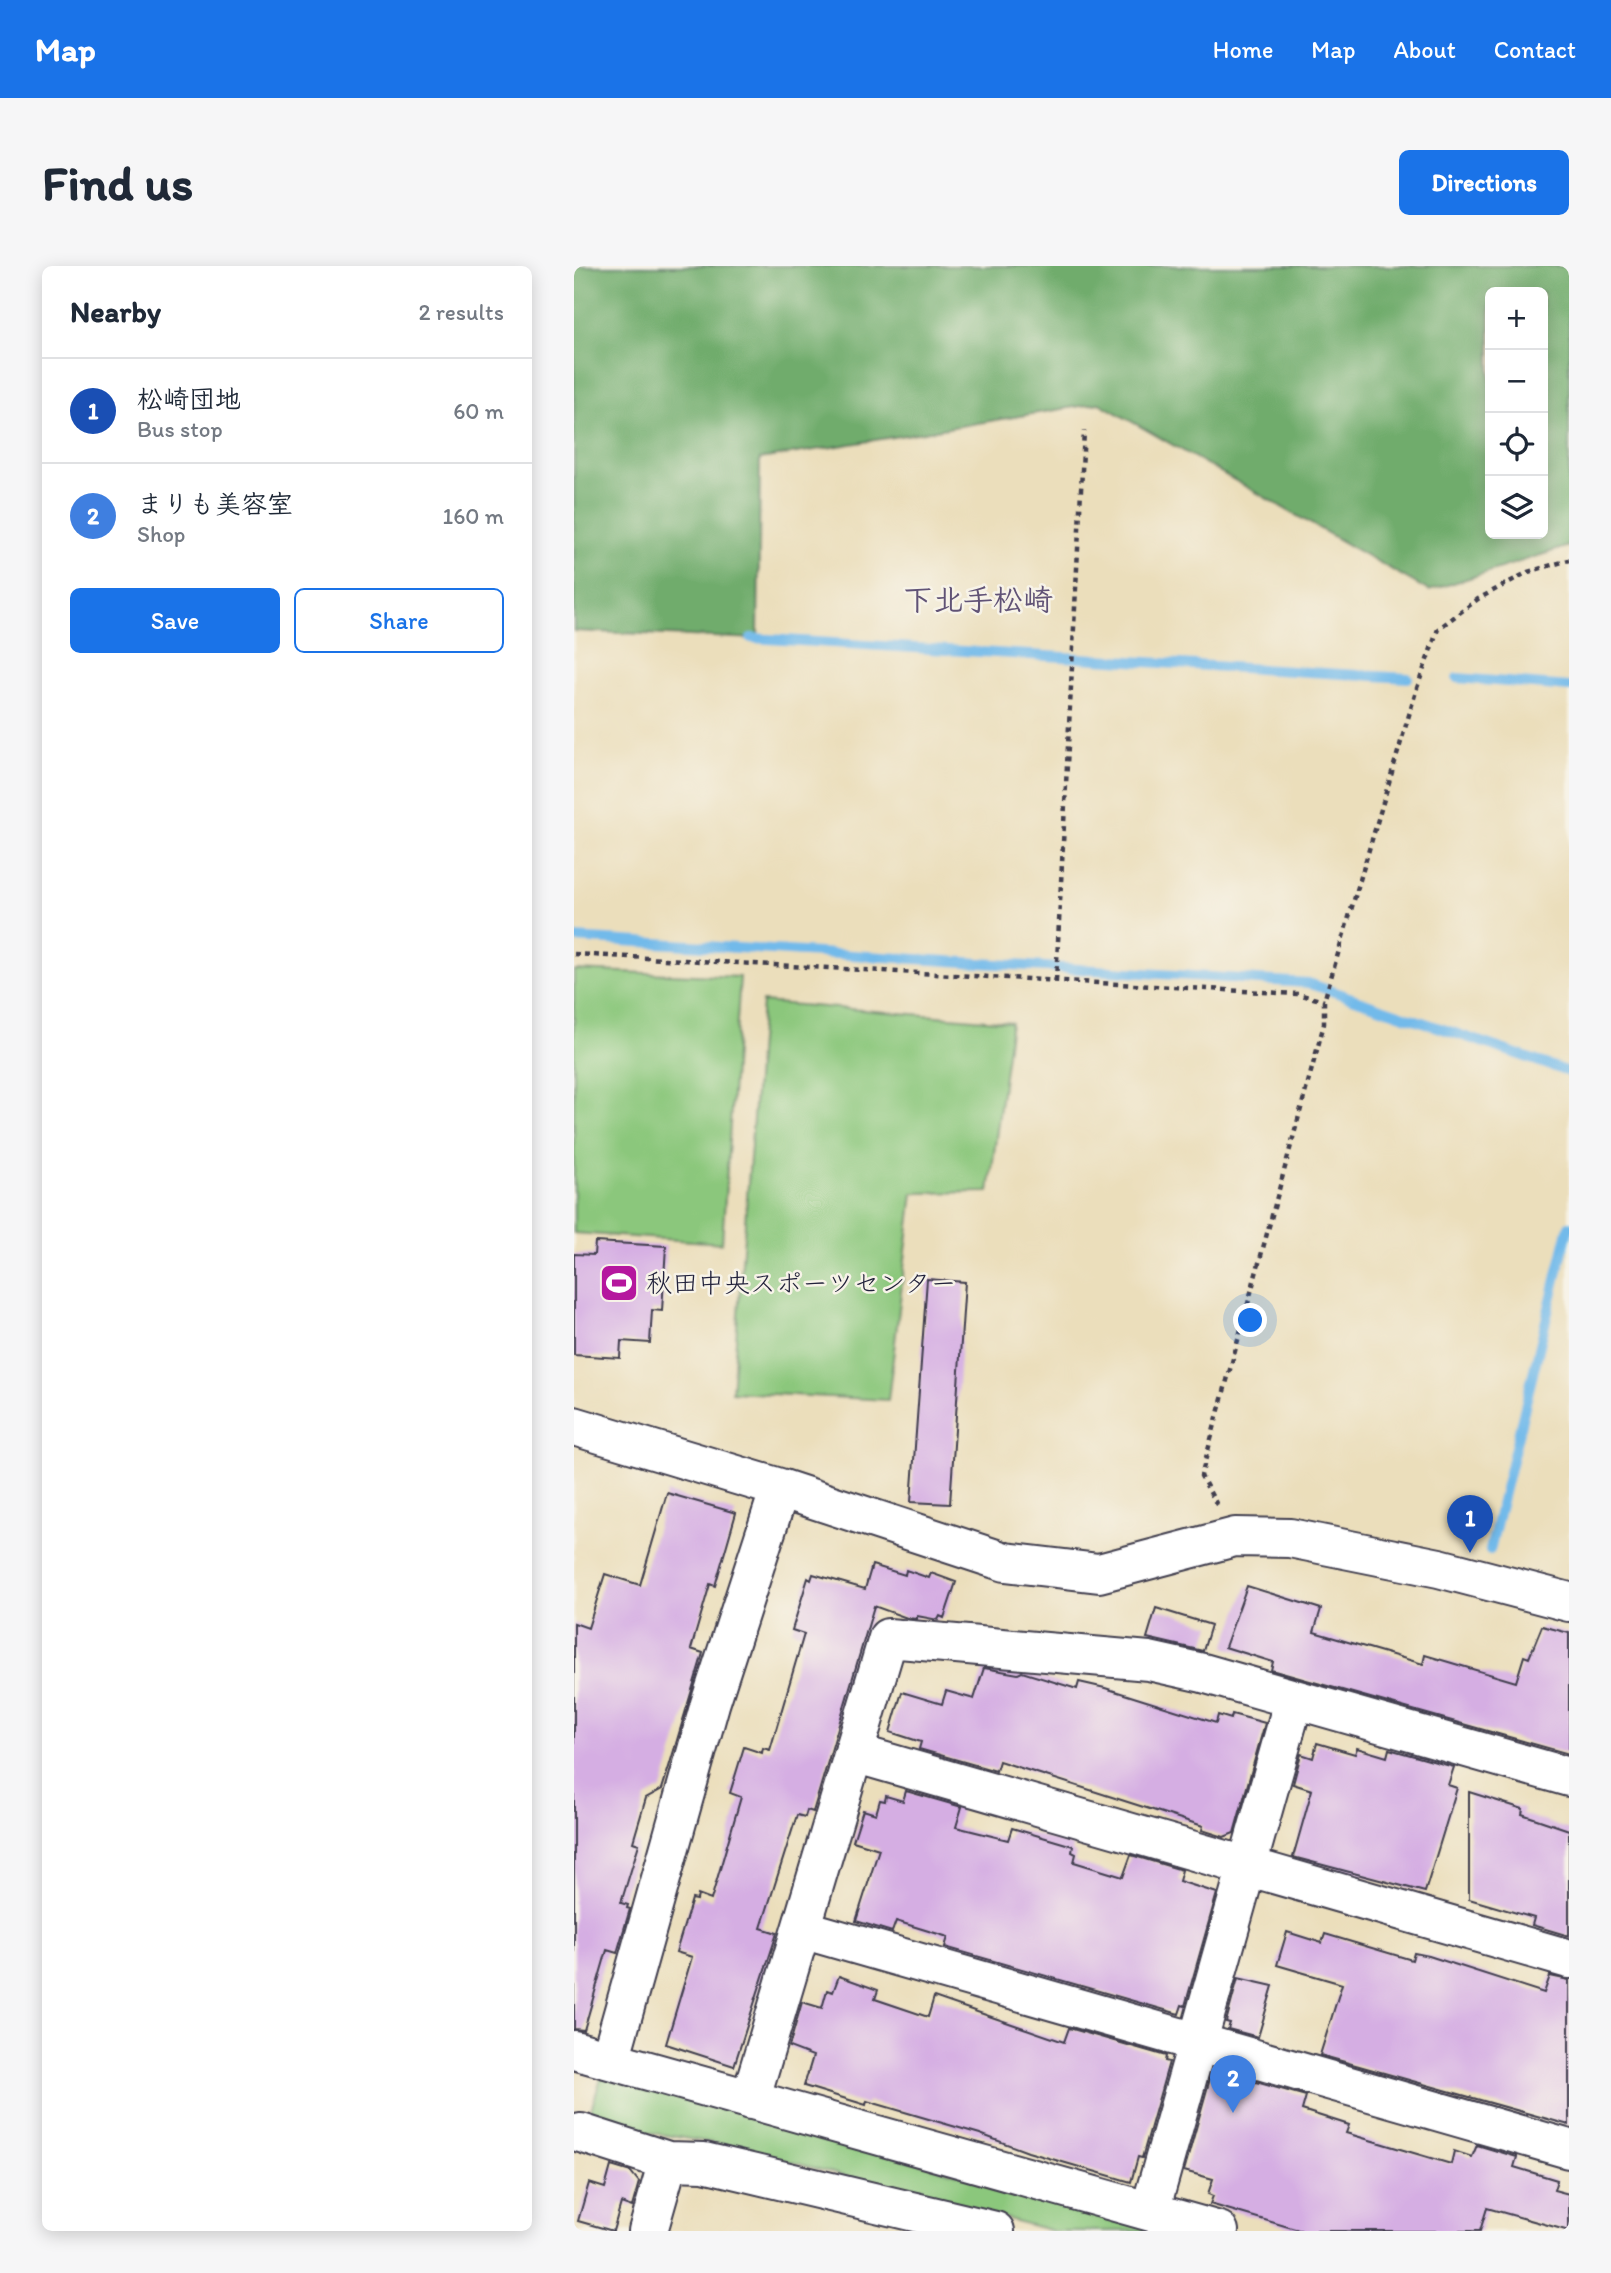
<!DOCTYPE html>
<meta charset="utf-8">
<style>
body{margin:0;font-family:Itim,"Klee One",sans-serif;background:#f6f6f7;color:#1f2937}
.controls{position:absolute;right:21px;top:21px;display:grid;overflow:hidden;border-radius:10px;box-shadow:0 4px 18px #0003}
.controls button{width:63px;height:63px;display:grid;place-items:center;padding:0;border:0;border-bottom:2px solid #e0e1e3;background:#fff;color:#1f2937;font:35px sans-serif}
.you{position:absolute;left:677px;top:1055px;width:24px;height:24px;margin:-18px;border:5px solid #fff;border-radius:50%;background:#1a73e8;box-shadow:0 0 0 10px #1a73e833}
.badge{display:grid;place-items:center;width:46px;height:46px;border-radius:50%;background:#1a73e8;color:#fff;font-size:23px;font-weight:700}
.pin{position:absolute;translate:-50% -58px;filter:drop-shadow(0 2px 4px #0008)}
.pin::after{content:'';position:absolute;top:37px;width:24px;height:21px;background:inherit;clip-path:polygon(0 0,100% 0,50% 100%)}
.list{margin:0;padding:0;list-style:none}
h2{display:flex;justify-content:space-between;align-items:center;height:91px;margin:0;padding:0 28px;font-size:30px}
h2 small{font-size:23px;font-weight:400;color:#747a83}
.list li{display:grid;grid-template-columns:46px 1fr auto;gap:21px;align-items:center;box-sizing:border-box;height:105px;padding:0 28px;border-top:2px solid #e0e1e3}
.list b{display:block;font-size:26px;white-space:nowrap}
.list p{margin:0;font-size:23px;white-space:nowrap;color:#747a83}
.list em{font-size:23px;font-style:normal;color:#747a83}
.actions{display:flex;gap:14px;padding:21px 28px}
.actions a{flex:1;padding:16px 0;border:2px solid #1a73e8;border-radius:10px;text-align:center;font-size:24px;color:#1a73e8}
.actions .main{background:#1a73e8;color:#fff}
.icon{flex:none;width:38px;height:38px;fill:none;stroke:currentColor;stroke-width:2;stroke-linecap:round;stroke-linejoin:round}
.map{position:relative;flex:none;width:995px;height:1965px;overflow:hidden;border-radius:10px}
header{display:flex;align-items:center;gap:42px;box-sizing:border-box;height:98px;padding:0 35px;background:#1a73e8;color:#fff}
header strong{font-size:33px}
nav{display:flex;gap:38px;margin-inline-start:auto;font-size:24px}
.intro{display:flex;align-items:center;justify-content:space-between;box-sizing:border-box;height:168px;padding:0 42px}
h1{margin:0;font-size:49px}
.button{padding:18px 32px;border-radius:10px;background:#1a73e8;color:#fff;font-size:24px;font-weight:700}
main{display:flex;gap:42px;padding:0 42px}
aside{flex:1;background:#fff;border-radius:10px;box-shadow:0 4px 18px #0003}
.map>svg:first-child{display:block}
.green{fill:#8bc77c;stroke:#56745c;stroke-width:2}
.forest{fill:#70ac6c;stroke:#496754;stroke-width:2;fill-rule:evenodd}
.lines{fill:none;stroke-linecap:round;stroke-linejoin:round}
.stream{stroke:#72baea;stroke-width:10}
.building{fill:#d5aee3}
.minor-casing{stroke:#403e4e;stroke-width:42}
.path{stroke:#403e4e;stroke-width:4.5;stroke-dasharray:5 5;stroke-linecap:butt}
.minor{stroke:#fff;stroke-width:38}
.labels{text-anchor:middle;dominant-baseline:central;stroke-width:5;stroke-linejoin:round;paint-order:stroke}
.poi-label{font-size:26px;fill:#22223b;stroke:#f7f3e8;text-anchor:start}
.quarter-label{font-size:30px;font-weight:bold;fill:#615376;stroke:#f7f3e8}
</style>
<header>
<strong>Map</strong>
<nav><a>Home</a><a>Map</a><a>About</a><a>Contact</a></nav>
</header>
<div class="intro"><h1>Find us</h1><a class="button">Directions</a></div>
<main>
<aside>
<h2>Nearby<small>2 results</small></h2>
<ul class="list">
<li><span class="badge" style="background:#1a4fb4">1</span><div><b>松崎団地</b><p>Bus stop</p></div><em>60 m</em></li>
<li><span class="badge" style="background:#3f7fe0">2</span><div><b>まりも美容室</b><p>Shop</p></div><em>160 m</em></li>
</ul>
<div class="actions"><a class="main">Save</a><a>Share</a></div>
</aside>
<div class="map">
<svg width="995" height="1965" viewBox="0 0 995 1965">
<rect width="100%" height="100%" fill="#f7f3e8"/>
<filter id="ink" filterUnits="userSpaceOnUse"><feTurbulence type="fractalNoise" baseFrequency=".0143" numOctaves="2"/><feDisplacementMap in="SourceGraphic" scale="14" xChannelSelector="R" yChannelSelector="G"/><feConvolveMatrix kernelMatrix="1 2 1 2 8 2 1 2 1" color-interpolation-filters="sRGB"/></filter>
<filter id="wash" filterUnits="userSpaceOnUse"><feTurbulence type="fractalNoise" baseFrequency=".00686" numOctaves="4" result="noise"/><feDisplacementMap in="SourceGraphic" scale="28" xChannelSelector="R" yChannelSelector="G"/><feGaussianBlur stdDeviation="1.57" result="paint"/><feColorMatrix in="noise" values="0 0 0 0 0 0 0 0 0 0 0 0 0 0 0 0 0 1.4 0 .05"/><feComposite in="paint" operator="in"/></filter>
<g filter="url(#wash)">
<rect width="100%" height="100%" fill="#ebdebb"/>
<!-- green -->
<path class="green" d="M0 704 166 711 148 977 0 967Z
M188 736 437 756 415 926 339 927 314 1134 158 1126Z
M28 1809 590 1965H479L157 1880 13 1856Z"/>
<!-- forest -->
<path class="forest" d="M0 0H995V280L855 325 525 137 186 193 184 373 0 365ZM916 26H969V268H916Z"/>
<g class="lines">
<!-- stream -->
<path class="stream" d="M177 372 834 412
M883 412 995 421
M0 672 734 717 995 806
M916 1284 995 960"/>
</g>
<g id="blocks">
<!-- building -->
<path class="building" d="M21 976 92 980 88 1045 78 1044 76 1077 47 1075 46 1092 0 1089V988L20 989Z
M353 1013 391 1016 376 1238 337 1236Z
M93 1227 162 1247 141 1320 136 1318 117 1383 129 1387 95 1501 88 1523 72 1532 59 1576 65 1578 47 1637 54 1639 53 1642 56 1643 43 1687 33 1684 10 1764 0 1763V1357L14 1362 31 1308 66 1319Z
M298 1299 331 1309 332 1304 355 1312 357 1307 382 1316 370 1352 366 1350 364 1354 343 1350V1353L333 1352 300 1340 239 1546 233 1544 231 1551 223 1549 187 1662 203 1667 160 1800 92 1778 118 1691 102 1686 118 1633 123 1634 124 1629 137 1634 167 1531 156 1527 170 1481 188 1487 189 1482 196 1484 230 1368 218 1364 234 1312 237 1314 239 1308 291 1323Z
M673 1320 747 1343 740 1366 849 1398 851 1389 942 1416 950 1390 955 1392 968 1360 995 1367V1488L697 1404 699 1396 651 1381Z
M582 1342 637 1359 629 1385 573 1372Z
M410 1402 444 1408 448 1406 503 1423 505 1416 531 1422 642 1457 644 1449 657 1453 658 1448 691 1457 660 1567 650 1571 628 1564 629 1560 425 1495 422 1505 345 1483 347 1476 316 1466 328 1426 368 1438 372 1425 400 1433Z
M743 1477 781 1488 783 1482 813 1491 815 1483 880 1501 874 1519 883 1522 851 1626 719 1591 738 1524 719 1518 727 1488 739 1492Z
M332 1525 388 1541 382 1561 434 1574 438 1562 499 1580 498 1586 502 1588 500 1596 549 1611 557 1589 608 1604 605 1615 643 1627 611 1740 608 1739 605 1748 371 1681 374 1671 322 1655 318 1666 282 1655 305 1583 279 1575 289 1544 302 1548 306 1534 311 1535 312 1530 329 1535Z
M895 1526 949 1543 948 1548 995 1564V1670L958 1659 960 1652 895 1633Z
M713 1666 748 1677 751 1668 838 1694 840 1687 855 1690 970 1727 976 1710 995 1714V1859L746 1789 768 1718 703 1699Z
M265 1710 304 1724 301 1733 354 1751 360 1731 490 1776 495 1762 592 1790 591 1795 595 1796 568 1892 564 1891 557 1916 454 1886 406 1868 293 1835 292 1839 230 1820 239 1790 215 1781 228 1736 248 1742 253 1724 259 1726Z
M664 1712 699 1720 684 1771 654 1763 656 1757 652 1756Z
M642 1805 732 1830 728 1844 775 1859 772 1867 877 1898 880 1885 898 1891 903 1879 943 1891 940 1901 983 1914 980 1924 995 1928V1965L913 1942 906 1965H728L636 1938 639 1930 634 1928 639 1913 610 1905 637 1809 641 1810Z
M37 1900 57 1906 65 1916 58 1941 47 1937 39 1965 4 1955 15 1917 31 1922Z"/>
</g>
</g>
<g filter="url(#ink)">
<use href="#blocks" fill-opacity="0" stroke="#403e4e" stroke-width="2"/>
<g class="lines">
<!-- minor casing -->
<g class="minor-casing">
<path id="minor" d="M0 1160 206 1222 431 1296 525 1307 661 1271 716 1272 865 1302 995 1336
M280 1487 995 1693
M228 1663 995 1883
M0 1784 645 1965
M36 1794 136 1438 206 1222
M176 1834 314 1372 575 1395 629 1407 995 1511
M7 1867 94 1895
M576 1945 720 1433
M74 1965 94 1895 130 1896 421 1965"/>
</g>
<!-- path -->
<path class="path" d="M0 688 724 728 750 735
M482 715 510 165
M643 1239 627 1210 750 758V735L843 422 864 363 904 333 954 306 995 294"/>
<!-- minor -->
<use href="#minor" class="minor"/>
</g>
</g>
<!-- icons -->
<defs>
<g id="stadium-square" transform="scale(2.0125)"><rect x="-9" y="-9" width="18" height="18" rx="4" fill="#b5179e" stroke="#f7f3e8"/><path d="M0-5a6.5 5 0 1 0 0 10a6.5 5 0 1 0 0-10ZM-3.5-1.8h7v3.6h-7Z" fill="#fff"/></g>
</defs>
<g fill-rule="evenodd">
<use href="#stadium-square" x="45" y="1017"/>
</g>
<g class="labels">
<!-- poi labels -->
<g class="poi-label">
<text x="72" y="1017">秋田中央スポーツセンター</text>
</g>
<!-- quarter labels -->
<g class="quarter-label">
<text x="404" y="333">下北手松崎</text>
</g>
</g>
</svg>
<div class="controls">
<button>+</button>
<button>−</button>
<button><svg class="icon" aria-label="locate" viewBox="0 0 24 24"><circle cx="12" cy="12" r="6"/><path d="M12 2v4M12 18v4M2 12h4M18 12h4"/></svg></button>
<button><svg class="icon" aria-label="layers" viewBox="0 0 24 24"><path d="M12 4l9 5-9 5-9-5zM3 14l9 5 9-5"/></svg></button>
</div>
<div class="you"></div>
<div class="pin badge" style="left:896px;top:1287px;background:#1a4fb4">1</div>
<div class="pin badge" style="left:659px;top:1847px;background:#3f7fe0">2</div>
</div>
</main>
